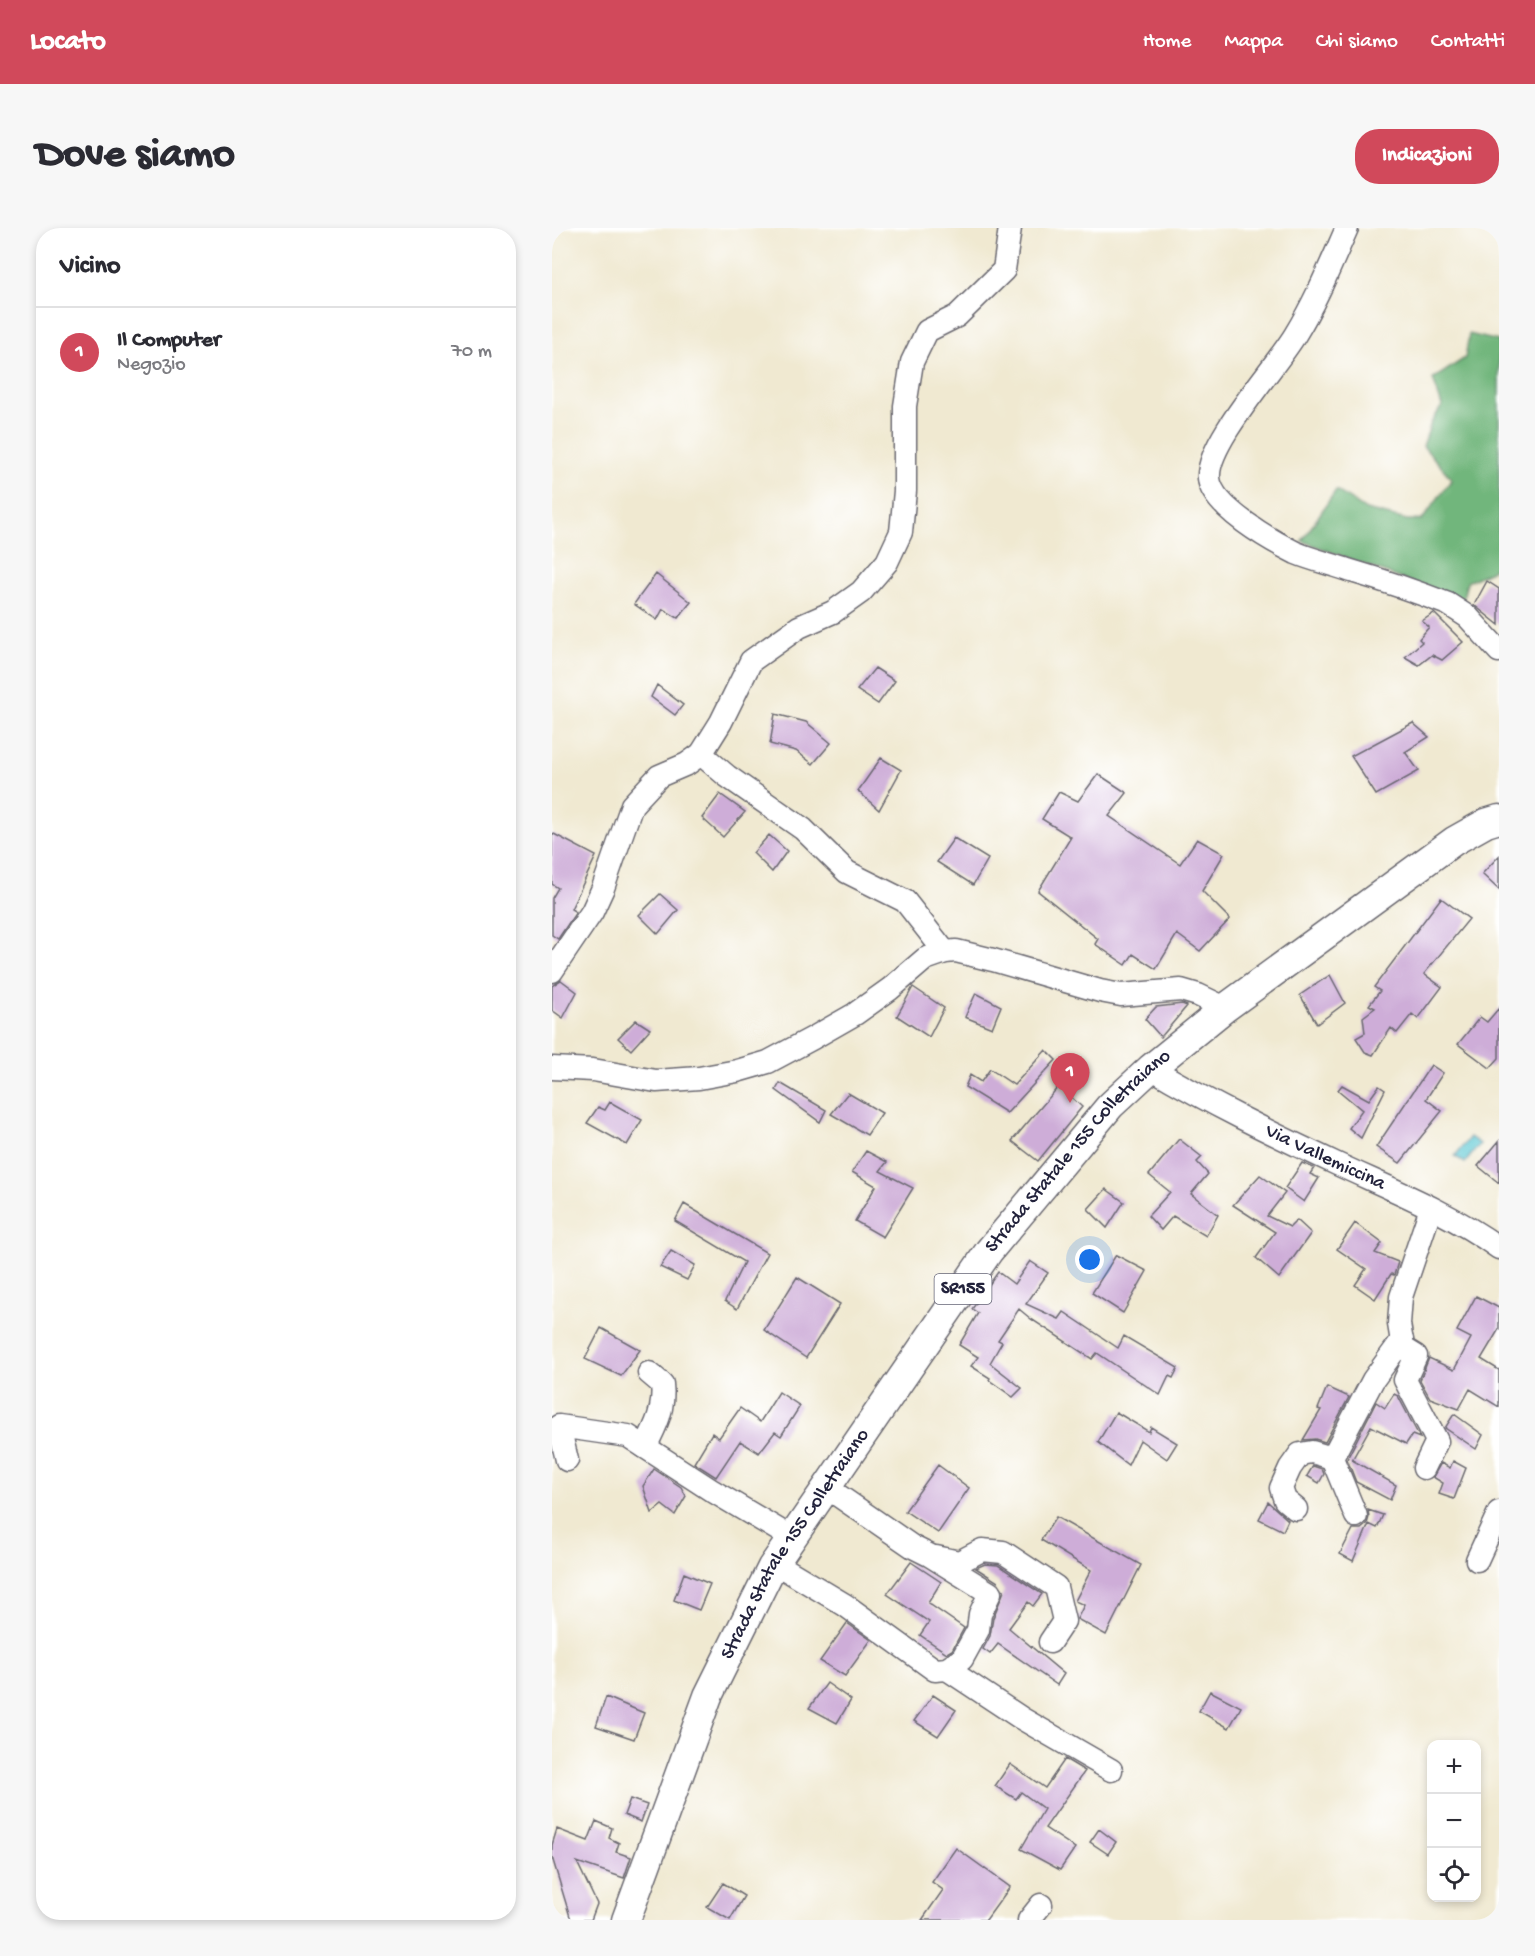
<!DOCTYPE html>
<html lang="it">
<meta charset="utf-8">
<style>
body{margin:0;font-family:"Gochi Hand",sans-serif;background:#f7f7f7;color:#2b2b33}
.controls{position:absolute;right:18px;bottom:18px;display:grid;overflow:hidden;border-radius:12px;box-shadow:0 3px 9px #0003}
.controls button{width:54px;height:54px;display:grid;place-items:center;padding:0;border:0;border-bottom:2px solid #e1e1e2;background:#fff;color:#2b2b33;font:30px sans-serif}
.you{position:absolute;left:538px;top:1032px;width:21px;height:21px;margin:-15px;border:4px solid #fff;border-radius:50%;background:#1a73e8;box-shadow:0 0 0 9px #1a73e833}
.badge{display:grid;place-items:center;width:39px;height:39px;border-radius:50%;background:#d1495b;color:#fff;font-size:20px;font-weight:700}
.pin{position:absolute;translate:-50% -50px;filter:drop-shadow(0 2px 3px #0008)}
.pin::after{content:'';position:absolute;top:32px;width:21px;height:18px;background:inherit;clip-path:polygon(0 0,100% 0,50% 100%)}
.list{margin:0;padding:0;list-style:none}
h2{display:flex;justify-content:space-between;align-items:center;height:78px;margin:0;padding:0 24px;font-size:26px}
h2 small{font-size:20px;font-weight:400;color:#7c7c81}
.list li{display:grid;grid-template-columns:39px 1fr auto;gap:18px;align-items:center;box-sizing:border-box;height:90px;padding:0 24px;border-top:2px solid #e1e1e2}
.list b{display:block;font-size:22px;white-space:nowrap}
.list p{margin:0;font-size:20px;white-space:nowrap;color:#7c7c81}
.list em{font-size:20px;font-style:normal;color:#7c7c81}
.icon{flex:none;width:33px;height:33px;fill:none;stroke:currentColor;stroke-width:2;stroke-linecap:round;stroke-linejoin:round}
.map{position:relative;flex:none;width:947px;height:1692px;overflow:hidden;border-radius:24px}
header{display:flex;align-items:center;gap:36px;box-sizing:border-box;height:84px;padding:0 30px;background:#d1495b;color:#fff}
header strong{font-size:28px}
nav{display:flex;gap:33px;margin-inline-start:auto;font-size:21px}
.intro{display:flex;align-items:center;justify-content:space-between;box-sizing:border-box;height:144px;padding:0 36px}
h1{margin:0;font-size:42px}
.button{padding:15px 27px;border-radius:24px;background:#d1495b;color:#fff;font-size:21px;font-weight:700}
main{display:flex;gap:36px;padding:0 36px}
aside{flex:1;background:#fff;border-radius:24px;box-shadow:0 3px 9px #0003}
.map>svg:first-child{display:block}
.forest{fill:#71b67b;stroke:#4a6c5b;stroke-width:1.5}
.water{fill:#5cc8d3;stroke:#3f7587;stroke-width:1.5}
.building{fill:#ceadd8}
.lines{fill:none;stroke-linecap:round;stroke-linejoin:round}
.minor-casing{stroke:#6a6870;stroke-width:25}
.major-casing{stroke:#6a6870;stroke-width:31}
.minor{stroke:#fff;stroke-width:22}
.major{stroke:#fff;stroke-width:28}
.labels{text-anchor:middle;dominant-baseline:central;stroke-width:5;stroke-linejoin:round;paint-order:stroke}
.shield{fill:#fff;stroke:#646476;stroke-width:1.5}
.shield-label{font-size:18px;font-weight:bold;fill:#22223b}
.street-label{font-size:20px;fill:#22223b;stroke:#fff}
</style>
<header>
<strong>Locato</strong>
<nav><a>Home</a><a>Mappa</a><a>Chi siamo</a><a>Contatti</a></nav>
</header>
<div class="intro"><h1>Dove siamo</h1><a class="button">Indicazioni</a></div>
<main>
<aside>
<h2>Vicino<small></small></h2>
<ul class="list">
<li><span class="badge">1</span><div><b>Il Computer</b><p>Negozio</p></div><em>70 m</em></li>
</ul>
</aside>
<div class="map">
<svg width="947" height="1692" viewBox="0 0 947 1692">
<rect width="100%" height="100%" fill="#fff"/>
<filter id="ink" filterUnits="userSpaceOnUse"><feTurbulence type="fractalNoise" baseFrequency=".0167" numOctaves="2"/><feDisplacementMap in="SourceGraphic" scale="12" xChannelSelector="R" yChannelSelector="G"/><feConvolveMatrix kernelMatrix="1 2 1 2 8 2 1 2 1" color-interpolation-filters="sRGB"/></filter>
<filter id="wash" filterUnits="userSpaceOnUse"><feTurbulence type="fractalNoise" baseFrequency=".008" numOctaves="4" result="noise"/><feDisplacementMap in="SourceGraphic" scale="24" xChannelSelector="R" yChannelSelector="G"/><feGaussianBlur stdDeviation="1.35" result="paint"/><feColorMatrix in="noise" values="0 0 0 0 0 0 0 0 0 0 0 0 0 0 0 0 0 1.4 0 .05"/><feComposite in="paint" operator="in"/></filter>
<g filter="url(#wash)">
<rect width="100%" height="100%" fill="#f0e9d1"/>
<!-- forest -->
<path class="forest" d="M917 106 947 113V336L939 343 915 354 910 374 750 313 784 262 814 282 855 292H870L900 251 871 218 879 195 890 178 881 151 913 130Z"/>
<!-- water -->
<path class="water" d="M918 909 928 916 913 935 903 928Z"/>
<g id="blocks">
<!-- building -->
<path class="building" d="M104 346 139 374 126 390 111 381 105 392 82 376Z
M935 353 947 361V397L922 377Z
M882 385 911 414 890 432 880 427 867 437 853 429 870 414 867 411 877 399 870 393Z
M323 440 343 453 326 476 305 462Z
M105 457 131 477 123 487 99 469Z
M223 486 254 494 279 515 261 536 244 523 218 516Z
M861 495 877 509 853 524 867 543 824 567 799 528Z
M329 530 349 542 327 582 306 563Z
M546 546 575 565 557 588 628 636 645 611 672 626 650 663 678 691 648 723 625 706 604 741 581 726 574 737 543 716 546 711 486 663 519 609 490 591 507 564 526 573Z
M168 566 193 584 171 609 150 590Z
M0 605 44 628 19 681 24 684 6 711 0 707V670L6 660 0 656Z
M217 607 235 623 220 644 201 625Z
M402 610 436 631 421 657 385 634Z
M947 628V662L930 646Z
M108 666 126 682 106 706 87 687Z
M889 670 917 691 872 746 890 759 866 791 860 786 845 805 839 800 821 827 813 824 804 810 813 805 811 789 823 780 817 777 828 763 822 759Z
M778 747 793 775 765 796 748 767Z
M9 752 25 764 11 790 0 782V758Z
M361 759 392 780 377 809 345 788Z
M424 765 449 778 440 800 413 789Z
M630 776 635 778 609 809 593 791 604 779Z
M947 780V830L938 840 906 816 928 789 935 794Z
M84 792 98 801 79 822 66 810Z
M494 822 504 832 455 885 413 859 418 847 429 854 438 841 462 857Z
M879 837 891 845 874 871 890 883 848 935 824 919Z
M228 855 274 882 268 894 224 862Z
M790 857 817 872 827 858 833 862 809 910 797 900 810 882 786 862Z
M507 858 530 879 486 933 460 913Z
M296 865 330 885 315 907 279 886Z
M58 874 90 892 75 917 35 895 46 879 53 882Z
M627 911 650 929 645 934 656 946 639 966 666 987 654 1008 621 988 609 1002 596 988 618 964 597 947Z
M947 913V955L926 938Z
M314 923 335 934 328 943 361 960 331 1009 303 993 324 958 300 944Z
M750 935 762 940 758 946 767 950 752 974 733 960Z
M708 947 733 965 715 988 738 999 745 992 759 1005 727 1050 704 1030 723 1004 681 977Z
M554 961 572 974 555 1000 536 981Z
M132 976 215 1025 185 1081 173 1073 192 1034 123 993Z
M803 995 830 1015 823 1025 846 1034 842 1047 839 1046 823 1071 803 1057 814 1041 785 1021Z
M119 1023 143 1037 135 1052 108 1039Z
M564 1027 595 1043 571 1085 540 1065Z
M478 1033 496 1045 474 1076 507 1091 512 1084 566 1120 572 1108 626 1140 621 1150 617 1148 608 1167 545 1125 540 1131 479 1091 467 1081 446 1112 450 1114 438 1135 470 1160 461 1169 437 1152 438 1150 419 1138 426 1129 407 1117 426 1085 420 1081 446 1044 462 1056Z
M245 1049 288 1076 254 1130 212 1102Z
M924 1068 947 1080V1101L929 1131 947 1142V1179L918 1161 907 1181 878 1170 868 1152 877 1130 902 1142 919 1110 905 1103Z
M49 1100 88 1122 69 1148 33 1131Z
M775 1159 797 1169 773 1214 763 1211 751 1212 769 1182 766 1181Z
M227 1164 248 1178 229 1208 223 1204 207 1225 188 1213 164 1249 142 1235 160 1205 167 1210 188 1180 208 1194Z
M842 1166 846 1168 868 1210 860 1207 854 1216 819 1198 800 1232 844 1257 838 1272 804 1254 795 1231 824 1174 833 1180Z
M564 1184 597 1204 599 1199 625 1215 615 1231 588 1212 576 1237 546 1214Z
M902 1186 931 1207 924 1221 893 1200Z
M901 1233 914 1240 902 1271 887 1266 891 1255 881 1249 889 1235 898 1240Z
M386 1237 417 1260 386 1305 353 1283Z
M761 1238 770 1241 772 1246 767 1255 755 1248Z
M102 1241 129 1259 134 1268 123 1287 110 1277 100 1285 91 1258Z
M716 1274 736 1292 731 1303 707 1291Z
M816 1282 831 1287 825 1300 817 1296 801 1333 788 1326 801 1301H809L815 1296 817 1289Z
M504 1289 589 1337 554 1407 525 1391 532 1377 523 1373 539 1342 489 1312Z
M359 1334 389 1354 376 1375 412 1400 400 1422 395 1425 368 1407 377 1394 335 1366Z
M433 1336 446 1337 490 1366 481 1378 476 1374 457 1400 512 1446 505 1457 446 1416 438 1426 431 1421 438 1408 441 1390 452 1363 446 1354 424 1340Z
M132 1345 158 1356 147 1382 122 1372Z
M295 1395 319 1412 293 1448 268 1433Z
M275 1455 299 1472 285 1495 257 1480Z
M658 1463 689 1479 677 1500 647 1483Z
M381 1467 404 1482 386 1508 362 1493Z
M54 1469 92 1485 82 1511 44 1498Z
M513 1531 533 1543 493 1600 523 1620 508 1642 469 1621 492 1581 469 1564 464 1571 443 1558 458 1536 493 1560Z
M78 1571 95 1577 89 1594 72 1587Z
M44 1593 60 1600 57 1610 67 1615 64 1624 79 1629 72 1650 25 1634 45 1676 39 1692H19L0 1629V1617L5 1601 36 1613Z
M547 1601 564 1614 556 1626 538 1614Z
M404 1620 458 1659 434 1692H370L391 1662 380 1654Z
M171 1655 192 1668 178 1692 155 1679Z"/>
</g>
</g>
<g filter="url(#ink)">
<use href="#blocks" fill-opacity="0" stroke="#6a6870" stroke-width="1.5"/>
<g class="lines">
<!-- minor casing -->
<g class="minor-casing">
<g id="minor">
<path d="M795 0C779 36 764 73 743 107 724 139 654 215 657 250 659 279 720 313 744 325 761 332 779 336 796 342 830 352 863 363 896 376L916 389 947 423"/>
<path d="M149 526 175 548 251 601 295 644 353 673 393 724"/>
<path d="M0 743 40 684 51 660 80 577 107 548 135 536 149 526 169 494 199 433 247 399 281 384 309 364 335 334 349 304 353 263V178L360 134 375 103 405 88 452 42 458 0"/>
<path d="M0 840 41 842 104 853 147 850 185 843 216 834 261 810 303 786 338 761 373 731 393 724 404 723 441 732 548 763 569 767 629 762 646 767 673 780"/>
<path id="s1" d="M599 840C659 876 721 906 785 936 841 962 897 984 947 1020"/>
<path d="M93 1219C104 1198 113 1180 110 1156L97 1145"/>
<path d="M15 1232 7 1198 76 1208 159 1262 240 1310"/>
<path d="M872 1240 885 1213 853 1152 864 1128 851 1120 847 1096 849 1069 879 980"/>
<path d="M744 1281 733 1272 729 1260 738 1240 748 1226 760 1224 780 1230"/>
<path d="M804 1288 780 1230 821 1152 850 1112"/>
<path d="M384 1329 407 1334 430 1322 451 1324 504 1359 512 1393 498 1414"/>
<path d="M925 1332 947 1284"/>
<path d="M223 1335 293 1377 383 1442 395 1441 410 1431 426 1402 428 1386 438 1365 377 1327 361 1319 274 1259"/>
<path d="M395 1441 469 1490 559 1542"/>
<path d="M477 1692 489 1677"/>
</g>
</g>
<!-- major casing -->
<g class="major-casing">
<g id="major">
<path id="s2" d="M74 1692 156 1468 220 1339 437 1023 558 878 599 840 673 780 902 613 934 595 947 591"/>
</g>
</g>
<!-- minor -->
<use href="#minor" class="minor"/>
<!-- major -->
<use href="#major" class="major"/>
</g>
</g>
<g class="labels">
<!-- shield labels -->
<rect class="shield" x="382.5" y="1046" width="57" height="30" rx="4.5"/>
<g class="shield-label">
<text x="411" y="1061">SR155</text>
</g>
<!-- street labels -->
<g class="street-label">
<text stroke="none"><textPath href="#s2" startOffset="900">Strada Statale 155 Colletraiano</textPath></text>
<text stroke="none"><textPath href="#s1" startOffset="196">Via Vallemiccina</textPath></text>
<text stroke="none"><textPath href="#s2" startOffset="414">Strada Statale 155 Colletraiano</textPath></text>
</g>
</g>
</svg>
<div class="controls">
<button>+</button>
<button>−</button>
<button><svg class="icon" aria-label="locate" viewBox="0 0 24 24"><circle cx="12" cy="12" r="6"/><path d="M12 2v4M12 18v4M2 12h4M18 12h4"/></svg></button>
</div>
<div class="you"></div>
<div class="pin badge" style="left:518px;top:875px">1</div>
</div>
</main>
